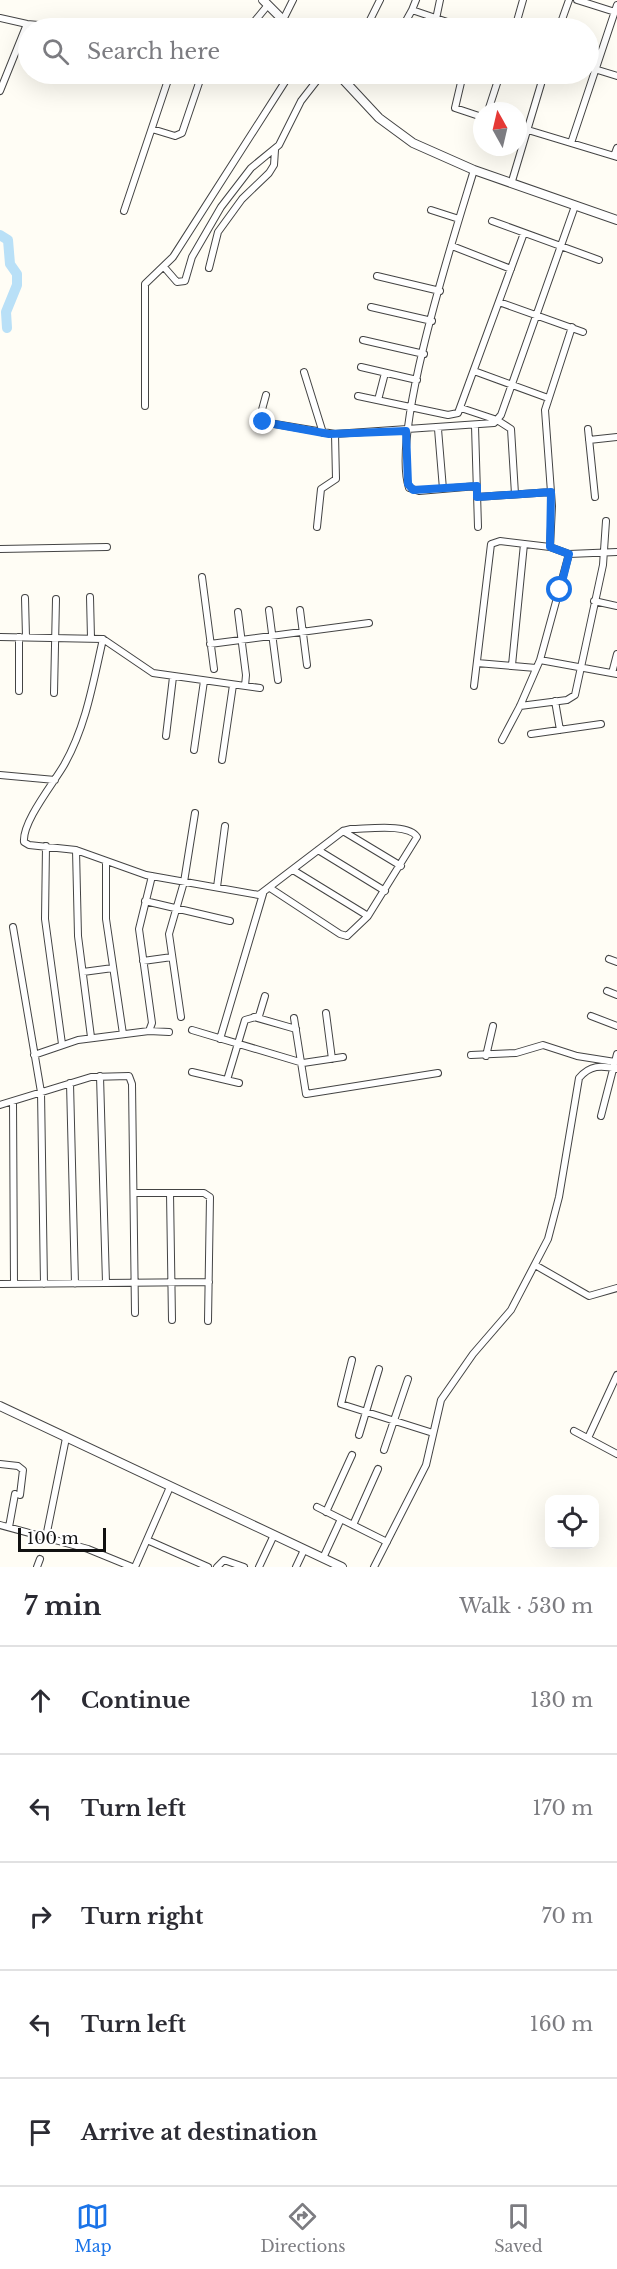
<!DOCTYPE html>
<meta charset="utf-8">
<style>
body{margin:0;font-family:"Libre Baskerville",serif;background:#f7f7f7;color:#2b2b33}
.controls{position:absolute;right:18px;bottom:18px;display:grid;overflow:hidden;border-radius:12px;box-shadow:0 6px 24px #0002}
.controls button{width:54px;height:54px;display:grid;place-items:center;padding:0;border:0;border-bottom:2px solid #e1e1e2;background:#fff;color:#2b2b33;font:30px sans-serif}
.compass{position:absolute;left:473px;top:102px;width:54px;height:54px;border-radius:50%;background:#fff;box-shadow:0 6px 24px #0002;rotate:352deg}
.scale{position:absolute;left:18px;bottom:15px;width:88px;box-sizing:border-box;padding-left:6px;border:3px solid #111;border-top:0;font-size:16px;line-height:21px;white-space:nowrap;color:#111;-webkit-text-stroke:4px #fff;paint-order:stroke}
.stop{position:absolute;width:18px;height:18px;margin:-14px;border:4px solid #1a73e8;border-radius:50%;background:#fff}
.stop.end{background:#1a73e8;border-color:#fff;box-shadow:0 2px 6px #0008}
.list{margin:0;padding:0;list-style:none}
h2{display:flex;justify-content:space-between;align-items:center;height:78px;margin:0;padding:0 24px;font-size:26px}
h2 small{font-size:20px;font-weight:400;color:#7c7c81}
.list li{display:grid;grid-template-columns:39px 1fr auto;gap:18px;align-items:center;box-sizing:border-box;height:108px;padding:0 24px;border-top:2px solid #e1e1e2}
.list b{display:block;font-size:22px;white-space:nowrap}
.list em{font-size:20px;font-style:normal;color:#7c7c81}
.icon{flex:none;width:33px;height:33px;fill:none;stroke:currentColor;stroke-width:2;stroke-linecap:round;stroke-linejoin:round}
.map{position:relative;flex:none;width:617px;height:1567px;overflow:hidden}
.search{position:absolute;background:#fff;box-shadow:0 6px 24px #0002;left:18px;right:18px;top:18px;height:66px;display:flex;align-items:center;gap:15px;box-sizing:border-box;padding:0 21px;border-radius:33px;color:#7c7c81;font-size:22px}
.sheet{height:618px;background:#fff}
nav{display:flex;justify-content:space-around;align-items:center;box-sizing:border-box;height:84px;border-top:2px solid #e1e1e2;background:#fff;font-size:16px;color:#7c7c81}
nav a{display:grid;justify-items:center;gap:3px}
nav .on{color:#1a73e8}
.map>svg:first-child{display:block}
.lines{fill:none;stroke-linecap:round;stroke-linejoin:round}
.river{stroke:#b9e0f7;stroke-width:10}
.minor-casing{stroke:#444;stroke-width:8}
.tertiary-casing{stroke:#444;stroke-width:10}
.minor{stroke:#fff;stroke-width:6}
.tertiary{stroke:#fff;stroke-width:8}
.route{stroke:#1a73e8;stroke-width:8}
</style>
<div class="map">
<svg width="617" height="1567" viewBox="0 0 617 1567">
<rect width="100%" height="100%" fill="#fffdf5"/>
<g class="lines">
<!-- river -->
<path class="river" d="M0 235 8 240 10 264 17 274V285L6 312 7 328"/>
<!-- minor casing -->
<g class="minor-casing">
<path id="minor" d="M577 0 615 12
M412 10 416 0
M0 18 27 24 74 28
M436 19 440 0
M283 20 293 0
M249 28 268 5
M366 28 380 0
M402 28 412 10 465 28
M515 28 523 0
M559 28 569 0
M588 67 617 76
M463 74 455 108 482 117
M0 91 27 24
M488 111 500 74
M518 127 617 157
M152 129 175 136 182 133 202 74
M571 143 617 5
M614 156 617 148
M474 170C455 233 390 432 409 488L419 491 477 486
M512 181 544 74
M431 210 459 219
M124 211 170 74
M492 221 599 260
M452 246 511 269
M164 267 177 282 185 281 192 257 221 207 251 168 279 145 301 101 322 74
M209 268 218 232 242 199 269 173 274 165 275 150
M377 276 440 291
M499 302 583 332
M371 307 432 321
M363 340 424 354
M361 367 417 380
M474 371 548 398
M304 372 323 433
M266 395 260 417 263 422 335 434 494 423 501 415 575 206
M358 396 448 415 458 413 524 233
M378 400 385 373
M145 406V284L173 257 290 74
M461 408 497 420 511 429 515 494
M475 426 478 527
M438 429 443 489
M588 429 595 497
M589 440 617 437
M477 497 551 492
M317 527 321 489 336 479 335 434
M550 547 552 506 545 410 572 327
M0 549 107 547
M202 577 214 669
M90 597 91 638
M25 598 26 637
M594 601 617 606
M269 610 278 680
M300 610 307 665
M238 612 246 675 245 686
M0 637 103 639 153 673 260 688
M103 639C93 683 86 726 64 765 53 784 22 822 24 842L29 845 76 850 146 875 259 895 343 831 351 829C367 829 409 823 417 837L368 916 347 936 340 934 270 888
M210 644 369 623
M540 660 617 674
M477 663 536 668
M512 665 524 544
M612 673 617 654
M474 686 491 544 500 541 550 547 569 554 617 552
M19 691V637
M54 693 56 599
M555 701 560 730
M520 706 567 700 575 695 603 565 606 521
M531 734 601 724
M166 736 173 677
M502 740 520 706 540 660 569 554
M194 750 204 681
M222 760 233 685
M0 775 55 780
M343 831 401 866
M46 846 45 919 62 1044
M76 850 78 936 91 1037
M318 850 385 891
M106 861V919L123 1034
M293 870 368 916
M217 887 225 826
M145 901 230 921
M13 927 41 1092 44 1284
M609 959 617 962
M143 961 172 957
M83 972 113 968
M607 991 617 995
M326 1013 332 1059
M591 1016 617 1026
M181 1017 169 934 184 882 195 813
M254 1017 296 1029
M294 1018 306 1094 438 1073
M192 1030 303 1063 343 1057
M149 1031 169 1032
M220 1039 263 894
M34 1055 78 1040 149 1031 152 1023 139 929 152 876
M471 1055 516 1053 543 1045 577 1056 615 1062
M486 1056 493 1026
M192 1072 239 1083
M100 1076 106 1283
M227 1080 245 1020 259 1016 265 996
M70 1083 75 1284
M13 1101 14 1284
M0 1105 91 1077 129 1076 132 1084 135 1313
M601 1116 617 1054
M134 1193H204L210 1197 208 1321
M170 1193 172 1320
M535 1265 589 1296 617 1288
M0 1284 209 1282
M352 1360 341 1404 433 1433
M574 1431 617 1454
M359 1435 379 1369
M588 1438 617 1375
M384 1450 408 1379
M0 1464 18 1466 23 1470 20 1495
M317 1507 387 1542
M326 1512 352 1455
M0 1525 88 1549 132 1567
M353 1525 378 1469
M9 1527 15 1494
M46 1537 66 1438
M147 1540 208 1567
M323 1558 341 1519
M37 1567 40 1559
M135 1567 170 1487
M217 1567 224 1560 244 1567
M259 1567 274 1535
M296 1567 304 1550
M374 1567 426 1465 441 1400 473 1354 511 1310 548 1239 559 1197 579 1078C590 1065 601 1065 617 1069"/>
</g>
<!-- tertiary casing -->
<g class="tertiary-casing">
<path id="tertiary" d="M263 0 291 28
M338 74 379 118 413 143 474 170 617 220
M0 1406 342 1567"/>
</g>
<!-- minor -->
<use href="#minor" class="minor"/>
<!-- tertiary -->
<use href="#tertiary" class="tertiary"/>
</g>
<g class="lines">
<!-- route -->
<path class="route" d="M263 422 329 434 406 431 408 484 413 490 477 486V497L551 492 550 547 569 554 560 590"/>
</g>
</svg>
<div class="controls">
<button><svg class="icon" aria-label="locate" viewBox="0 0 24 24"><circle cx="12" cy="12" r="6"/><path d="M12 2v4M12 18v4M2 12h4M18 12h4"/></svg></button>
</div>
<svg class="compass" viewBox="-18 -18 36 36"><path d="M0-13l5 13h-10z" fill="#e53935"/><path d="M0 13l5-13h-10z" fill="#7c7c81"/></svg>
<div class="scale">100 m</div>
<div class="stop" style="left:560px;top:590px"></div>
<div class="stop end" style="left:263px;top:422px"></div>
<div class="search"><svg class="icon" aria-label="search" viewBox="0 0 24 24"><circle cx="10" cy="10" r="6"/><path d="M15 15l6 6"/></svg>Search here</div>
</div>
<section class="sheet">
<h2>7 min<small>Walk · 530 m</small></h2>
<ul class="list">
<li><svg class="icon" aria-label="ahead" viewBox="0 0 24 24"><path d="M12 20V5M6 11l6-6 6 6"/></svg><div><b>Continue</b></div><em>130 m</em></li>
<li><svg class="icon" aria-label="left" viewBox="0 0 24 24"><path d="M17 20v-9H6M10 6l-5 5 5 5"/></svg><div><b>Turn left</b></div><em>170 m</em></li>
<li><svg class="icon" aria-label="right" viewBox="0 0 24 24"><path d="M7 20v-9h11M14 6l5 5-5 5"/></svg><div><b>Turn right</b></div><em>70 m</em></li>
<li><svg class="icon" aria-label="left" viewBox="0 0 24 24"><path d="M17 20v-9H6M10 6l-5 5 5 5"/></svg><div><b>Turn left</b></div><em>160 m</em></li>
<li><svg class="icon" aria-label="arrive" viewBox="0 0 24 24"><path d="M6 21V4h12l-3 4 3 4H6"/></svg><div><b>Arrive at destination</b></div></li>
</ul>
</section>
<nav>
<a class="on"><svg class="icon" aria-label="map" viewBox="0 0 24 24"><path d="M3 6l6-2 6 2 6-2v14l-6 2-6-2-6 2zM9 4v14M15 6v14"/></svg>Map</a>
<a><svg class="icon" aria-label="directions" viewBox="0 0 24 24"><path d="M12 3l9 9-9 9-9-9zM9 14v-3h6M13 9l2 2-2 2"/></svg>Directions</a>
<a><svg class="icon" aria-label="saved" viewBox="0 0 24 24"><path d="M7 4h10v16l-5-4-5 4z"/></svg>Saved</a>
</nav>
